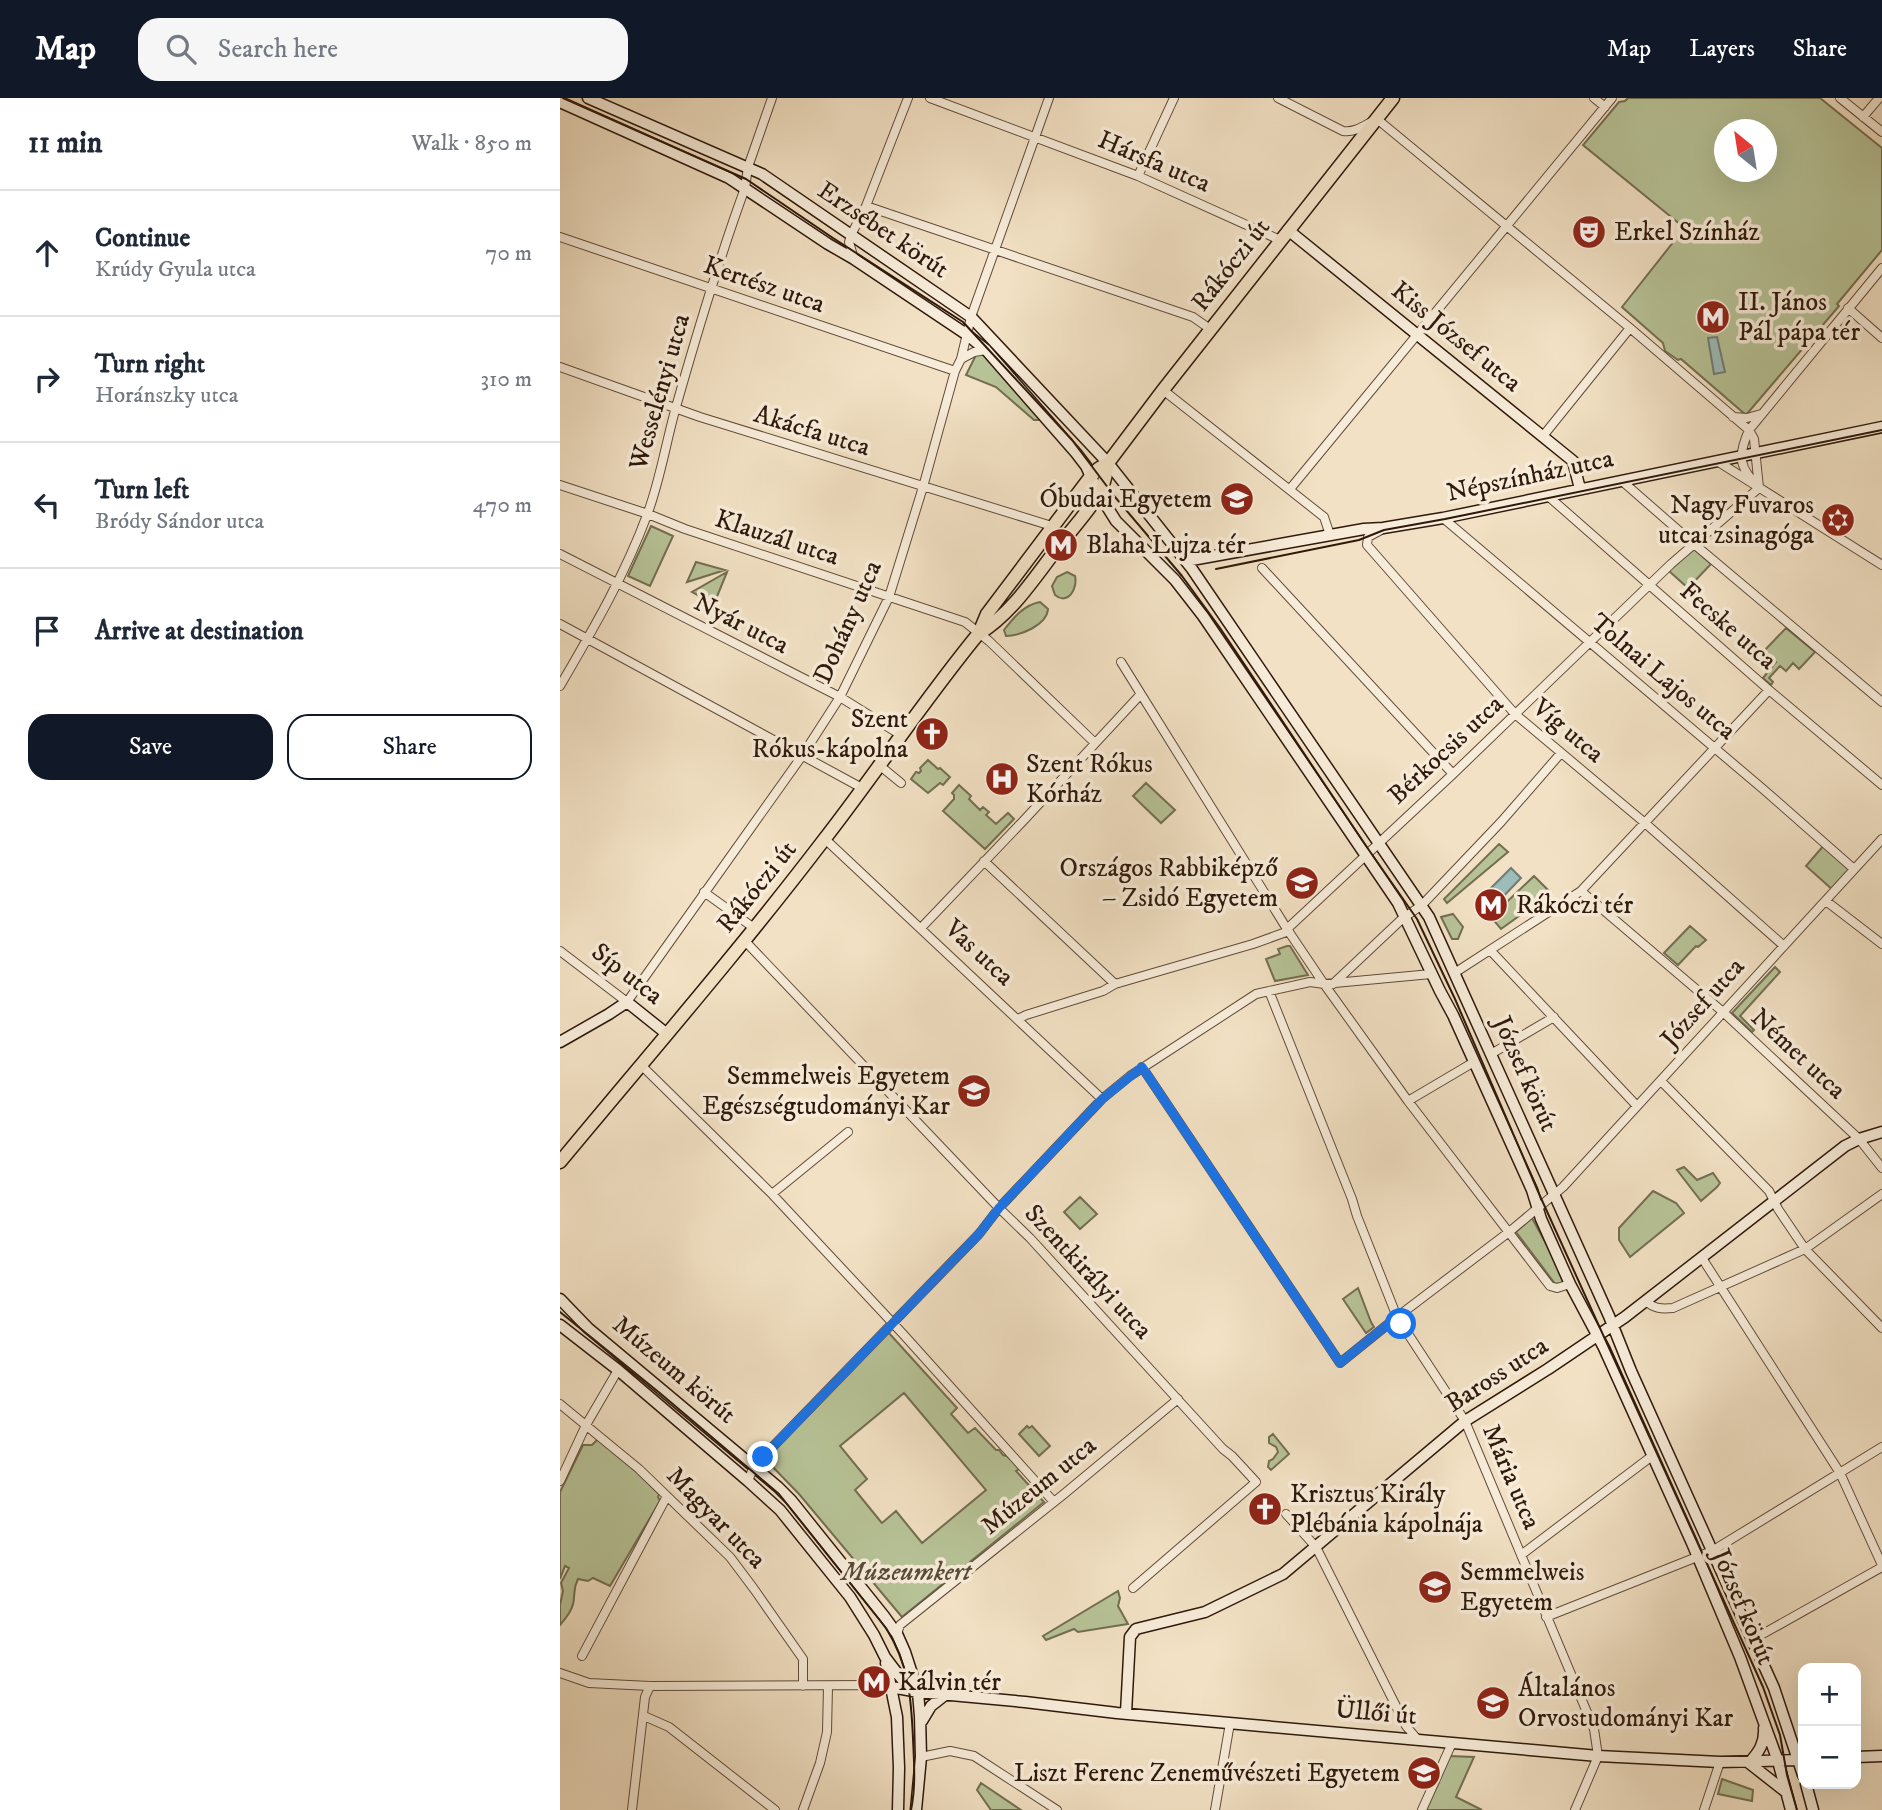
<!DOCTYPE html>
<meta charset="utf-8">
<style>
body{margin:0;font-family:"IM FELL DW Pica",serif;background:#f6f6f7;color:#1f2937}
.controls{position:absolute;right:21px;bottom:21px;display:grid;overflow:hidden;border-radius:14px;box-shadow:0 7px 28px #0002}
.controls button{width:63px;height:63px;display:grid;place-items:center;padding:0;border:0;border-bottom:2px solid #e0e1e3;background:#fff;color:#1f2937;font:35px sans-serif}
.compass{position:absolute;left:1154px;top:21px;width:63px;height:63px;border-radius:50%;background:#fff;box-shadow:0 7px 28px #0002;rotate:330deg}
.stop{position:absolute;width:21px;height:21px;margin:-16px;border:5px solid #1a73e8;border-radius:50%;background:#fff}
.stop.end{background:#1a73e8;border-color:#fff;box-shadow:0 2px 7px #0008}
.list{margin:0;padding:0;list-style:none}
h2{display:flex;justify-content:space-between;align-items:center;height:91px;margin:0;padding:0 28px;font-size:30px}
h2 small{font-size:23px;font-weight:400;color:#747a83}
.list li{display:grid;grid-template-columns:46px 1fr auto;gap:21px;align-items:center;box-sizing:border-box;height:126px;padding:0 28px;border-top:2px solid #e0e1e3}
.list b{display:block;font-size:26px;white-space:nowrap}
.list p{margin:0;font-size:23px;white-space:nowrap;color:#747a83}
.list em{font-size:23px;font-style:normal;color:#747a83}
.actions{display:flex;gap:14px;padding:21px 28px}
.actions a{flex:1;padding:16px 0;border:2px solid #111827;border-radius:21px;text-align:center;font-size:24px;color:#111827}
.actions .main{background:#111827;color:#fff}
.icon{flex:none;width:38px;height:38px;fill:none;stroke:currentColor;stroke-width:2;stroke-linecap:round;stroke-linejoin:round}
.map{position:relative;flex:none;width:1322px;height:1712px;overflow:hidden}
header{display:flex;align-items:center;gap:42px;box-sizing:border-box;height:98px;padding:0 35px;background:#111827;color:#fff}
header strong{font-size:33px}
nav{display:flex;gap:38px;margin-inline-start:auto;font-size:24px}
.search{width:490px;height:63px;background:#f6f6f7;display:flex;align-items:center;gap:18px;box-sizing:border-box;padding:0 24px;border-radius:21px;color:#747a83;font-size:26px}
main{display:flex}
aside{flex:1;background:#fff}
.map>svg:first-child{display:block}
.green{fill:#b7c397;stroke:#736e52;stroke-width:2;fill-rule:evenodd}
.water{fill:#9cbcb9;stroke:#707b74;stroke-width:2}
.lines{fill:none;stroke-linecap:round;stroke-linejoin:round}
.street-casing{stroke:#604b3a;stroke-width:10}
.secondary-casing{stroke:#2f190c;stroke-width:13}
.primary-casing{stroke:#2f190c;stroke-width:15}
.street{stroke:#f7ecd9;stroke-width:8}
.secondary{stroke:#f7ecd9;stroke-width:10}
.primary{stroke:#f2e1c4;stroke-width:12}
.tram{stroke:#2f190c;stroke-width:2}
.route{stroke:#1a73e8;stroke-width:9}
.labels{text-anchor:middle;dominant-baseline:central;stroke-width:7;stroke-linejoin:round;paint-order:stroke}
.street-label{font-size:26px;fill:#2f190c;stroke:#f7ecd9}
.poi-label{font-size:26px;fill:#2f190c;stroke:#f7ecd9;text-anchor:start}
.park-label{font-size:26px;font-style:italic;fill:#584c36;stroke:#f7ecd9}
</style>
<header>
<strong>Map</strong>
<div class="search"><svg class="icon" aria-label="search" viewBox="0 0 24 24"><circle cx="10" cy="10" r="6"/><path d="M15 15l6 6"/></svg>Search here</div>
<nav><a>Map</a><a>Layers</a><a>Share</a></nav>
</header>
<main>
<aside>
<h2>11 min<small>Walk · 850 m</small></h2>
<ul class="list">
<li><svg class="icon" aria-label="ahead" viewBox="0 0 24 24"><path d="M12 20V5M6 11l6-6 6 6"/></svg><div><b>Continue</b><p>Krúdy Gyula utca</p></div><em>70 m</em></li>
<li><svg class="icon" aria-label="right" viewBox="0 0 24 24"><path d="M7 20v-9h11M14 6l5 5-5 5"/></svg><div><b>Turn right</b><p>Horánszky utca</p></div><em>310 m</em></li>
<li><svg class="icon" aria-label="left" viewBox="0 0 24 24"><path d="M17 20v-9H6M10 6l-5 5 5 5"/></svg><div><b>Turn left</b><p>Bródy Sándor utca</p></div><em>470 m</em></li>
<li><svg class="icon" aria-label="arrive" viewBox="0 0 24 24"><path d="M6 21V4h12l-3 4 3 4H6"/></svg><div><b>Arrive at destination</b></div></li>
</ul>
<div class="actions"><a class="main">Save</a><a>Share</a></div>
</aside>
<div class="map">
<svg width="1322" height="1712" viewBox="0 0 1322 1712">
<rect width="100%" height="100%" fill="#f2e1c4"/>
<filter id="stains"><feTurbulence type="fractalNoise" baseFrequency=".00286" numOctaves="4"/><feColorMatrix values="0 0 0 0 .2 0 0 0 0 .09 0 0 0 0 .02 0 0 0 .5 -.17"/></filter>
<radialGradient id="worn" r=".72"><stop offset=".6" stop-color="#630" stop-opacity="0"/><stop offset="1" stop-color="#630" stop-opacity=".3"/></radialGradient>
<!-- green -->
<path class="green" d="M1068 0H1260L1322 50V152L1277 206 1279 208 1186 317 1121 261 1118 262 1105 253 1103 245 1062 209 1122 133 1121 127 1023 47 1059 4 1065 3ZM1164 32H1206V74H1164Z
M417 255H424L483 322H474L436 289 406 277Z
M91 428 113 438 90 488 68 478Z
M1133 450 1151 466 1128 490 1109 473Z
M136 464 165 472 127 484Z
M167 474 154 506 132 494Z
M507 474 515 478C518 490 508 508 495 497L492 488 497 479Z
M480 504 488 511C487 527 460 538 446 538L444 532C454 519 464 507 480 504Z
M1226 530 1255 554 1239 571 1233 565 1226 573 1220 568 1209 580 1213 584 1211 587 1203 580 1216 564 1204 553Z
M368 662 378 671 380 670 390 679 383 687 380 685 368 695 351 681 356 674 359 675 361 673 360 670Z
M586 685 615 712 601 725 573 698Z
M399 687 411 698 409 701 420 712 423 709 429 714 426 717 436 726 448 715 454 721 425 751 383 713 394 701V697L392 695Z
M939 746 948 754 887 805 884 801Z
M1265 746 1294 771 1274 793 1246 768Z
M974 778 991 795 941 831 931 819Z
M893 816 903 829 898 841H892L881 819Z
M1130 828 1146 842 1138 849 1136 848 1118 867 1104 855Z
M727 848H730L748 877 715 883 706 861 720 856 718 851Z
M1215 869 1220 874 1180 918 1194 932 1192 934 1172 915Z
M1124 1069 1137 1082 1153 1075 1160 1085 1157 1089 1141 1103 1117 1072Z
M1093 1093 1116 1105 1124 1115 1070 1159 1059 1142V1130Z
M520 1099 537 1116 520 1131 504 1114Z
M972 1120 1007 1184 996 1187 956 1134Z
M798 1190 811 1224 814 1229 806 1235 783 1201Z
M328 1234 397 1310 391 1316 408 1335 415 1330 436 1352H439L443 1357 447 1358 450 1361H455L459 1371 456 1373 484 1404 342 1519 239 1396 205 1361ZM344 1295 426 1392 362 1445 336 1413 322 1425 321 1424 295 1392 307 1381 280 1348Z
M467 1328 469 1330 472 1328 490 1348 479 1358 459 1336Z
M713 1336 729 1356 711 1372 708 1369 709 1363 713 1361 718 1354 716 1349 709 1345V1339Z
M39 1340 43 1341 99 1396 98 1399 100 1403 50 1488 33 1480 28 1483 18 1481C14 1489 15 1491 14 1499 14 1510 7 1519 0 1527V1507L3 1493 1 1485 9 1470 5 1468 0 1481V1394L23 1347H32Z
M558 1493 560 1500 558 1508 568 1526 518 1534 514 1531 486 1542 483 1538Z
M889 1658 914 1659 896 1699 922 1712H866Z
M1162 1681 1193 1692 1192 1703 1158 1696Z
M421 1685 461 1712H431L417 1692Z"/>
<!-- water -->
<path class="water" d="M1157 239 1165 274 1154 276 1148 240Z
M951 770 961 780 936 806 925 796Z"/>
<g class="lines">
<!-- street casing -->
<g class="street-casing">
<path id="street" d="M370 0 578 78 720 142
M718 0 783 33C796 35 806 26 817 21L1070 230 1189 332 1194 341 1199 390
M1034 0 1045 9
M1280 0 1322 34
M1303 19 1319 0
M578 78 614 0
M306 108 633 219 650 231
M0 139 395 273
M294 161 289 144 291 137 306 108 348 0
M1288 210 1322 240
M401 261 414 254 426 252
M0 269 140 319 495 429
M603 292 764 419 770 437
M1173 319 1187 320 1201 316
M983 338 1070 230
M1157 363 1322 467
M1062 383 1134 446 1322 604
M0 387 88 416 125 431 405 524 429 543 535 645
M1199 390C1179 369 1177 359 1189 332L1322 170
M730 391 1052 0
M988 398 1209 592 1322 687
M883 420 1203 691 1294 771
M821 432 808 439 807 447 955 616 1085 725 1224 848
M0 456 280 599 341 637
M702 470 893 676
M0 526 302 690
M561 564 727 831 764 886 848 1003 990 1188 997 1190 1010 1186
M0 588C32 533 65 477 87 417 100 383 106 344 116 309 137 235 159 161 185 90L188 69 212 0
M319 667 341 685
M265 741 542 1001
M424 763 555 886
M1021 793 1163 914 1299 1041 1322 1070
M144 794 194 830
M1266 803 1322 846
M361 830 465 721 580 597
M727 831 893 676 1111 466 1199 390
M184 842 439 1110 470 1140 663 1351 672 1358 696 1384 573 1490
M930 852 1077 1008
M0 853 67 904 242 658 280 599 329 499 363 389 395 273 401 261 411 219 489 0
M896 874 1021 793 1209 592
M773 886 842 821 862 807 941 724 1001 655
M709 893 792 1101 797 1118 837 1219 905 1323 1034 1631 1038 1658 1015 1712
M458 921 466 917 543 893 555 886 693 846 729 833
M931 956 994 919
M81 967 212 1096 343 1236 494 1404
M582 969 780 1265 837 1219 949 1134 1003 1089 1322 741
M1101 983 1209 1093 1218 1111 1245 1151 1322 1230
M848 1003 914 964
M212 1096 288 1034
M1142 1160 1280 1375 1322 1467
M1086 1203C1094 1211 1102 1211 1113 1210L1245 1151 1322 1096
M0 1306 79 1371 170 1459 194 1491 243 1561V1588
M0 1383 26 1327 58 1272
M188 1383 194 1368 419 1136 439 1110 542 1001 570 978 696 896 750 884 764 886 871 876
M726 1416 756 1449 846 1628 858 1642
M961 1457 1092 1358
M986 1519 1152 1453 1322 1349
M337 1536 340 1527 345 1523 504 1396 618 1301
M1192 1542 1322 1469
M22 1558 107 1398
M0 1575 29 1585 90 1588 313 1587 332 1589
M84 1618 109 1629 215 1712
M361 1659 390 1653 414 1658 497 1712
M72 1712 85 1599 90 1588
M243 1712 260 1665 267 1634 268 1588
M655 1712 670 1625
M862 1712 892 1645
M1144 1712 1160 1664"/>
</g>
<!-- secondary casing -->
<g class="secondary-casing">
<path id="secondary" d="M28 0 202 76 411 219 548 365 632 471 869 819 1049 1218 1071 1273 1214 1590 1243 1677
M0 4 169 80 268 146 294 161 406 236 426 252 516 355 526 368 539 396 556 423 615 482 643 518 838 805 880 893 893 917 972 1092 981 1121 1010 1186 1044 1250 1132 1445 1180 1559 1218 1663 1231 1712
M728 132 1013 363 1020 391
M626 463 804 431 823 430 883 420 1322 329
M0 944 49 916 67 904 107 936
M0 1201 28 1230 218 1389 231 1402 324 1518 337 1536 345 1554 358 1594 360 1618 361 1659 356 1712
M0 1227 58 1272 188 1383 220 1412 290 1499 314 1537 325 1559 331 1567 341 1580 356 1593
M326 1565 337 1619 339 1670 338 1712
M332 1589 358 1594 465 1604 557 1615 1038 1658 1160 1664 1243 1662
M566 1615 570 1539 576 1531 645 1514 723 1476 905 1323 988 1271 1065 1219 1285 1048 1299 1041 1322 1034
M362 1623 371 1608 385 1597
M1296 1659 1322 1658
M1189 1665C1199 1654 1205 1645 1204 1630
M1189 1665 1226 1694
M1246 1686 1253 1712"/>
</g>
<!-- primary casing -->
<g class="primary-casing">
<path id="primary" d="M420 535C453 514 475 479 499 448 512 431 528 414 539 396 545 386 546 376 548 365
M0 1064C88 958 179 853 263 743 316 675 364 602 419 535L427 516 531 378 538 371 548 365 603 292 833 0"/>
</g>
<!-- street -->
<use href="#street" class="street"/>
<!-- secondary -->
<use href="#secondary" class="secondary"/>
<!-- primary -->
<use href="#primary" class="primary"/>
<!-- tram -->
<path class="tram" d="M3 0 186 81 273 140 403 224 512 342 555 399 622 478 660 530 804 745 857 821 895 901 980 1098 1203 1589 1220 1637 1227 1677 1237 1712
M656 471 799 442 824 432 885 421 1322 332
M0 1214 101 1296 219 1396 326 1530C349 1567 351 1598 353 1640 354 1664 356 1688 351 1712"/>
</g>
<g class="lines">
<!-- route -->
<path class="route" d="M203 1359 419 1136 439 1110 542 1001 582 969 780 1265 837 1219 841 1226"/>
</g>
<!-- icons -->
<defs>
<g id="theatre-disc" transform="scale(1.75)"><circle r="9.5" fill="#8f2418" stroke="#f7ecd9"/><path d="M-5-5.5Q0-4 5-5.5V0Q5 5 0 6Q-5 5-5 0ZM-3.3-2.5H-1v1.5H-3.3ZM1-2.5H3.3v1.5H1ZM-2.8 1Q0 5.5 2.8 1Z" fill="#fff"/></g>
<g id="metro-disc" transform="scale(1.75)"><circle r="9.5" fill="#8f2418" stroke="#f7ecd9"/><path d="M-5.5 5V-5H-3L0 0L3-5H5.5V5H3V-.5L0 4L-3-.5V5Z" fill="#fff"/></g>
<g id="university-disc" transform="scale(1.75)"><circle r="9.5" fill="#8f2418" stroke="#f7ecd9"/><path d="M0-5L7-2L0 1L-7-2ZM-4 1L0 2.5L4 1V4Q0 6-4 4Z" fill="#fff"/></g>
<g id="synagogue-disc" transform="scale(1.75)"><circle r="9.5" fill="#8f2418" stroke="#f7ecd9"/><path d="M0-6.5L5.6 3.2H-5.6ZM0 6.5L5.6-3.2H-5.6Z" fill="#fff"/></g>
<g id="church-disc" transform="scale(1.75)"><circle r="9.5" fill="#8f2418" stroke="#f7ecd9"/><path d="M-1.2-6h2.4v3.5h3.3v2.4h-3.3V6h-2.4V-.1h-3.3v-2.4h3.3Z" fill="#fff"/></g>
<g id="hospital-disc" transform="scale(1.75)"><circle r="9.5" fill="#8f2418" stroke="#f7ecd9"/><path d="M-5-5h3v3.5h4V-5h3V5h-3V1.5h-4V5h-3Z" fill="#fff"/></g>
</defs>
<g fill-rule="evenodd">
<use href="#theatre-disc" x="1029" y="134"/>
<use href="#metro-disc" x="1153" y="219"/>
<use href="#university-disc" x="677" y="401"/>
<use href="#synagogue-disc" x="1278" y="422"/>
<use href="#metro-disc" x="501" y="447"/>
<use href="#church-disc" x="372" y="636"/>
<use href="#hospital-disc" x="442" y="681"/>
<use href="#university-disc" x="742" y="785"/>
<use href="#metro-disc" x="931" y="807"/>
<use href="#university-disc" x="414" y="993"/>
<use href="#church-disc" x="705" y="1411"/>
<use href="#university-disc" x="875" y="1489"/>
<use href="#metro-disc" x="314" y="1584"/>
<use href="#university-disc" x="933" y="1605"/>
<use href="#university-disc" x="864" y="1675"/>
</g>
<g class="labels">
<!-- street labels -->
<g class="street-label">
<text transform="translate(594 64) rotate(23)">Hársfa utca</text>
<text transform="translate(323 132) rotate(34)">Erzsébet körút</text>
<text transform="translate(671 167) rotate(-52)">Rákóczi út</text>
<text transform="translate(204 187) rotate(19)">Kertész utca</text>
<text transform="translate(896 239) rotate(39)">Kiss József utca</text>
<text transform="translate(100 294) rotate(-74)">Wesselényi utca</text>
<text transform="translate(252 333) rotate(17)">Akácfa utca</text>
<text transform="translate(970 378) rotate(-12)">Népszínház utca</text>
<text transform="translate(217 440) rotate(18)">Klauzál utca</text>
<text transform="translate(288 524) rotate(-66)">Dohány utca</text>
<text transform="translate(181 526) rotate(27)">Nyár utca</text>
<text transform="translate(1168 528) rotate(41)">Fecske utca</text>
<text transform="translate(1103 579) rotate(40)">Tolnai Lajos utca</text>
<text transform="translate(1008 633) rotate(40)">Víg utca</text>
<text transform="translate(886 652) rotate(-43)">Bérkocsis utca</text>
<text transform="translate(197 789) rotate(-51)">Rákóczi út</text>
<text transform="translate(419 855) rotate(43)">Vas utca</text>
<text transform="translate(67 876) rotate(38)">Síp utca</text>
<text transform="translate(1143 905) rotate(-48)">József utca</text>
<text transform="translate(1238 956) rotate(43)">Német utca</text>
<text transform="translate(965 976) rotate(66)">József körút</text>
<text transform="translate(528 1174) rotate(47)">Szentkirályi utca</text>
<text transform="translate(114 1272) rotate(40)">Múzeum körút</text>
<text transform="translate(937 1277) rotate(-33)">Baross utca</text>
<text transform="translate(951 1379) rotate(67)">Mária utca</text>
<text transform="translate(479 1388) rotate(-39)">Múzeum utca</text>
<text transform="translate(156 1420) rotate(46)">Magyar utca</text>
<text transform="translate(1183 1509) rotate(67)">József körút</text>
<text transform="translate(816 1615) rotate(5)">Üllői út</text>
</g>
<!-- poi labels -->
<g class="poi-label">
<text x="1054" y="134">Erkel Színház</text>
<text x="1178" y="204">II. János<tspan x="1178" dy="30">Pál pápa tér</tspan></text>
<text x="652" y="401" text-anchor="end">Óbudai Egyetem</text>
<text x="1254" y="407" text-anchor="end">Nagy Fuvaros<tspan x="1254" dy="30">utcai zsinagóga</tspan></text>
<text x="526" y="447">Blaha Lujza tér</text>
<text x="348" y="621" text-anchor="end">Szent<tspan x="348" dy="30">Rókus-kápolna</tspan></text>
<text x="466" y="666">Szent Rókus<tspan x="466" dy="30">Kórház</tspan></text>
<text x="718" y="770" text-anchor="end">Országos Rabbiképző<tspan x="718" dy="30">– Zsidó Egyetem</tspan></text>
<text x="956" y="807">Rákóczi tér</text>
<text x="390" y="978" text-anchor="end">Semmelweis Egyetem<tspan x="390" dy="30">Egészségtudományi Kar</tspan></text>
<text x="730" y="1396">Krisztus Király<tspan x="730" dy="30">Plébánia kápolnája</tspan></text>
<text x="900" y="1474">Semmelweis<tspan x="900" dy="30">Egyetem</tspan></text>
<text x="338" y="1584">Kálvin tér</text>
<text x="958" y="1590">Általános<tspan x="958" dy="30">Orvostudományi Kar</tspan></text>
<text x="840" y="1675" text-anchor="end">Liszt Ferenc Zeneművészeti Egyetem</text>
</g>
<!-- park labels -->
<g class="park-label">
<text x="346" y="1474">Múzeumkert</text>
</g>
</g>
<rect width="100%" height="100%" filter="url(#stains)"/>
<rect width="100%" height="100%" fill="url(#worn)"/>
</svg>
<div class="controls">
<button>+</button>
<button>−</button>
</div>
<svg class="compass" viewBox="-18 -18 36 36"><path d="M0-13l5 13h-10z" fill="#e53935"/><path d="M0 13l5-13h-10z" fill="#747a83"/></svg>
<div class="stop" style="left:841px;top:1226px"></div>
<div class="stop end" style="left:203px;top:1359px"></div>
</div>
</main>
